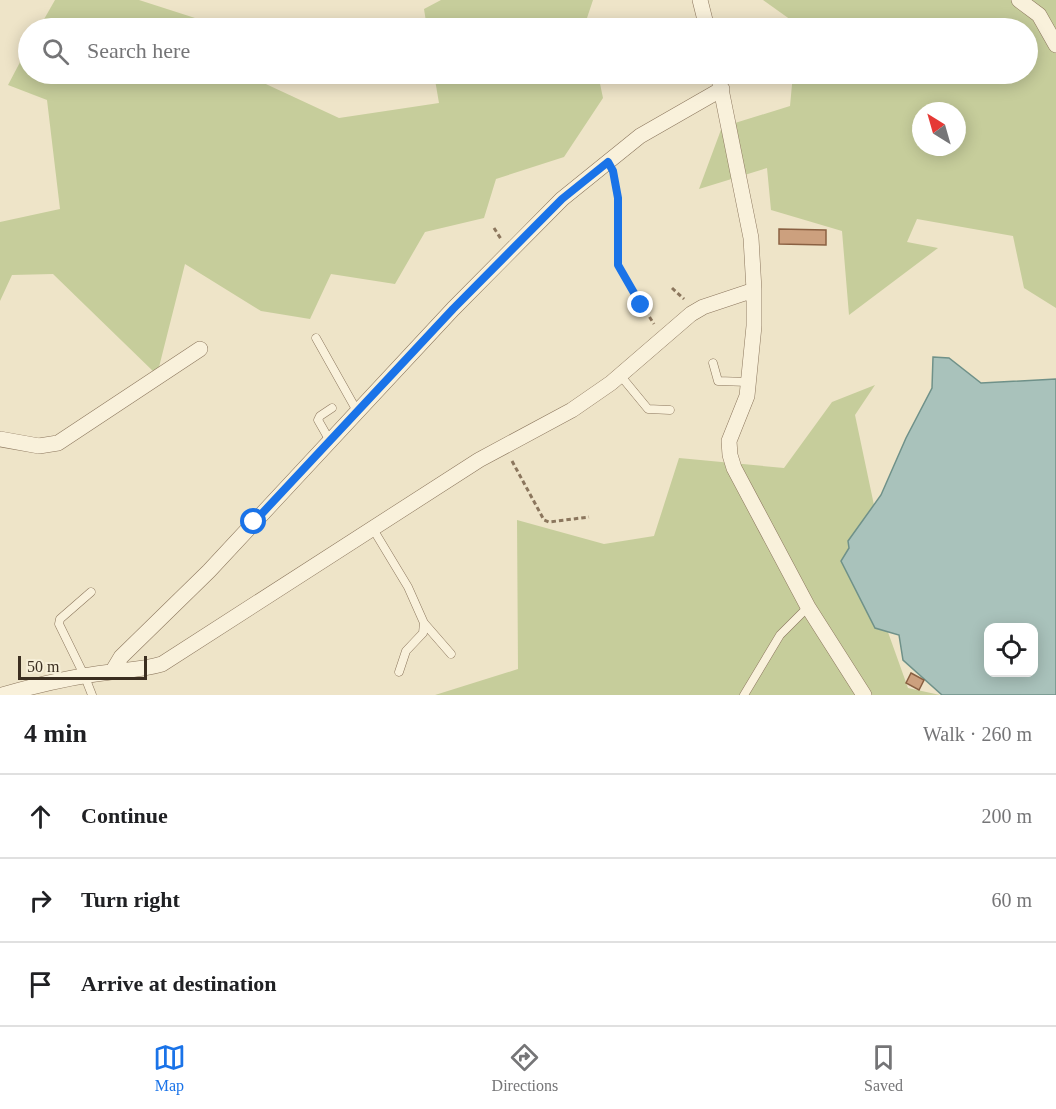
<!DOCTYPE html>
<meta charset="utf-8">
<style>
body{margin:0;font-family:"Times New Roman",serif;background:#f6f6f6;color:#202124}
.controls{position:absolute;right:18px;bottom:18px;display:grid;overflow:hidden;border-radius:12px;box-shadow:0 3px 15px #0003}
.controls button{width:54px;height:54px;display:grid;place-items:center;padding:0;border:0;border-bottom:2px solid #e0e0e0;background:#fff;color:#202124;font:30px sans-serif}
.compass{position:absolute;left:912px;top:102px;width:54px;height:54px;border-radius:50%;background:#fff;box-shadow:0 3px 15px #0003;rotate:323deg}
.scale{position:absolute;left:18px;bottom:15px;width:129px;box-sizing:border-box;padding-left:6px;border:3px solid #3b2e20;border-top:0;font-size:16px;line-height:21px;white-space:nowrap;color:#3b2e20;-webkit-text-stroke:4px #f6eed7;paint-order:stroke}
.stop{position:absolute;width:18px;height:18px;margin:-14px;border:4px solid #1a73e8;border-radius:50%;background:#fff}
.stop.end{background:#1a73e8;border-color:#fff;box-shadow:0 2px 6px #0008}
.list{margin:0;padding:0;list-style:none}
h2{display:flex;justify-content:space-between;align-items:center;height:78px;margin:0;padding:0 24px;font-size:26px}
h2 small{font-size:20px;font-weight:400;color:#757577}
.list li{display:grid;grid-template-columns:39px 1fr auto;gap:18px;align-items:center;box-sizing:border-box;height:84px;padding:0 24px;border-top:2px solid #e0e0e0}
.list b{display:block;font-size:22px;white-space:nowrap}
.list em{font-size:20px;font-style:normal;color:#757577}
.icon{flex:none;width:33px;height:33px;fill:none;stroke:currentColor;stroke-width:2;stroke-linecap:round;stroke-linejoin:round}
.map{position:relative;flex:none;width:1056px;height:695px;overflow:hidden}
.search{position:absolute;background:#fff;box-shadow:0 3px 15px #0003;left:18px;right:18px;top:18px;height:66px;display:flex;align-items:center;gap:15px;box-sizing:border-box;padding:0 21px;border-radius:33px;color:#757577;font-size:22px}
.sheet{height:330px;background:#fff}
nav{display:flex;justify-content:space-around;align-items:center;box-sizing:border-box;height:84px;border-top:2px solid #e0e0e0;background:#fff;font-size:16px;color:#757577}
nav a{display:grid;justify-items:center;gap:3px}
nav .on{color:#1a73e8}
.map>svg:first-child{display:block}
.green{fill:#c6cd9b;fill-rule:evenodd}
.water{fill:#a9c2bb;stroke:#6f9189;stroke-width:1.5;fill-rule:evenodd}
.building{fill:#cca07e;stroke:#8a6042;stroke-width:1.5}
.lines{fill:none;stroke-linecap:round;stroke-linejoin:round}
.lane-casing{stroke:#8b765d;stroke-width:9}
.street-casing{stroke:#8b765d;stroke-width:16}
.path{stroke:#8b765d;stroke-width:3;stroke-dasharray:4.5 3;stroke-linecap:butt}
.lane{stroke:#f9f1db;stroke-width:8}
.street{stroke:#f9f1db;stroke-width:15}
.route{stroke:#1a73e8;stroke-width:8}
</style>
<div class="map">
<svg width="1056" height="695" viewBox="0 0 1056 695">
<rect width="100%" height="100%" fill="#eee4c8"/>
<!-- green -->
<path class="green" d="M55 0H139L195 18 205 28H39Z
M441 0H593L586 21 588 28H427L424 9Z
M763 0H1056V308L1024 288 1013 236 917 219 907 242 938 248 849 315 842 231 771 210 767 168 699 189 722 127 790 106 793 74H1028V28H798V25ZM921 111H957V147H921Z
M28 47V74H249L253 78 339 118 439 103 434 74H598L603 98 564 157 496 179 484 218 425 232 395 284 331 274 310 319 261 311 185 264 157 375 53 274 12 275 0 301V222L60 209 47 100 8 85Z
M875 385 855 415 882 543 870 582 908 688 940 695H435L518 669 517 520 604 544 654 536 679 458 784 468 832 402Z"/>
<!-- water -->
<path class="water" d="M933 357 949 358 981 383 1056 379V695H942L903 660 899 635 875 628 841 561 849 548 848 541 881 495 906 438 932 388ZM988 628H1034V672H988Z"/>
<!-- building -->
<path class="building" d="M779 229 826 230V245L779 244Z
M911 673 924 680 919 690 906 683Z"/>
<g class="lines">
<!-- lane casing -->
<g class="lane-casing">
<path id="lane" d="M316 338 357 411
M713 363 718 381 748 382
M620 375 648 409 670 410
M330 441 318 420 320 416 332 408
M373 529 408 587 424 623 423 633 406 651 399 672
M91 592 60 619 59 624 85 677 92 695
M424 623 451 654
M744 695 780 635 808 607"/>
</g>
<!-- street casing -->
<g class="street-casing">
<path id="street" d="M700 0 707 28
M1019 0 1039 15 1056 45
M718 74 751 238 754 290V326L747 396 729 441 730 455 734 468 808 607 864 695
M0 439 39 446 58 443 200 349
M112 672 121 657 209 571 453 309 562 199 640 136 722 89
M2 695C37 685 75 676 111 672 129 670 145 669 162 664L479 460 572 410 611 383 691 314 703 307 754 290"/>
</g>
<!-- path -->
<path class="path" d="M614 176 618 197 620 271 654 324
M494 228 501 239
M672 288 684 299
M512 461 544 520 549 522 589 517"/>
<!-- lane -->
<use href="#lane" class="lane"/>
<!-- street -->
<use href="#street" class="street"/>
</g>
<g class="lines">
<!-- route -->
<path class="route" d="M254 522 453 309 562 199 608 162 613 171 618 198V265L641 305"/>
</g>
</svg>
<div class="controls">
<button><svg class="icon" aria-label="locate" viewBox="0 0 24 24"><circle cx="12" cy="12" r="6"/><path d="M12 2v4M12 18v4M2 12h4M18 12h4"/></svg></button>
</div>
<svg class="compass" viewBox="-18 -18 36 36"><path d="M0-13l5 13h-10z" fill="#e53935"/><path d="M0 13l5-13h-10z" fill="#757577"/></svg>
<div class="scale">50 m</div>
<div class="stop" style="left:254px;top:522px"></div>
<div class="stop end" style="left:641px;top:305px"></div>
<div class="search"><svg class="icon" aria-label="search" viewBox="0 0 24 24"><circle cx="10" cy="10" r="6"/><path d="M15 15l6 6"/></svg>Search here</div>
</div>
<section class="sheet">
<h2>4 min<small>Walk · 260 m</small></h2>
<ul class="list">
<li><svg class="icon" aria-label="ahead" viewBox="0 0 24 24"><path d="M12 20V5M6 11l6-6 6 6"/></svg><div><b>Continue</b></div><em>200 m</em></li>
<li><svg class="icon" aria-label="right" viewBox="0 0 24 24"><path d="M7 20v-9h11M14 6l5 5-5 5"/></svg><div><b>Turn right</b></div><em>60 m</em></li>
<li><svg class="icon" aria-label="arrive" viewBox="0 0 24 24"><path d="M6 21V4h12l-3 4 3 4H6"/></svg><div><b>Arrive at destination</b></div></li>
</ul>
</section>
<nav>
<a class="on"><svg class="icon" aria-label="map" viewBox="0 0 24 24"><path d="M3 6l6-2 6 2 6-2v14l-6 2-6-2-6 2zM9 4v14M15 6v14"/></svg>Map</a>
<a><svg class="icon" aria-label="directions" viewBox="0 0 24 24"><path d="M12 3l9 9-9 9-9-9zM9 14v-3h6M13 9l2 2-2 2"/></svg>Directions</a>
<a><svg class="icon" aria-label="saved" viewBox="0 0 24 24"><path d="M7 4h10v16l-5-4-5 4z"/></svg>Saved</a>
</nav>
